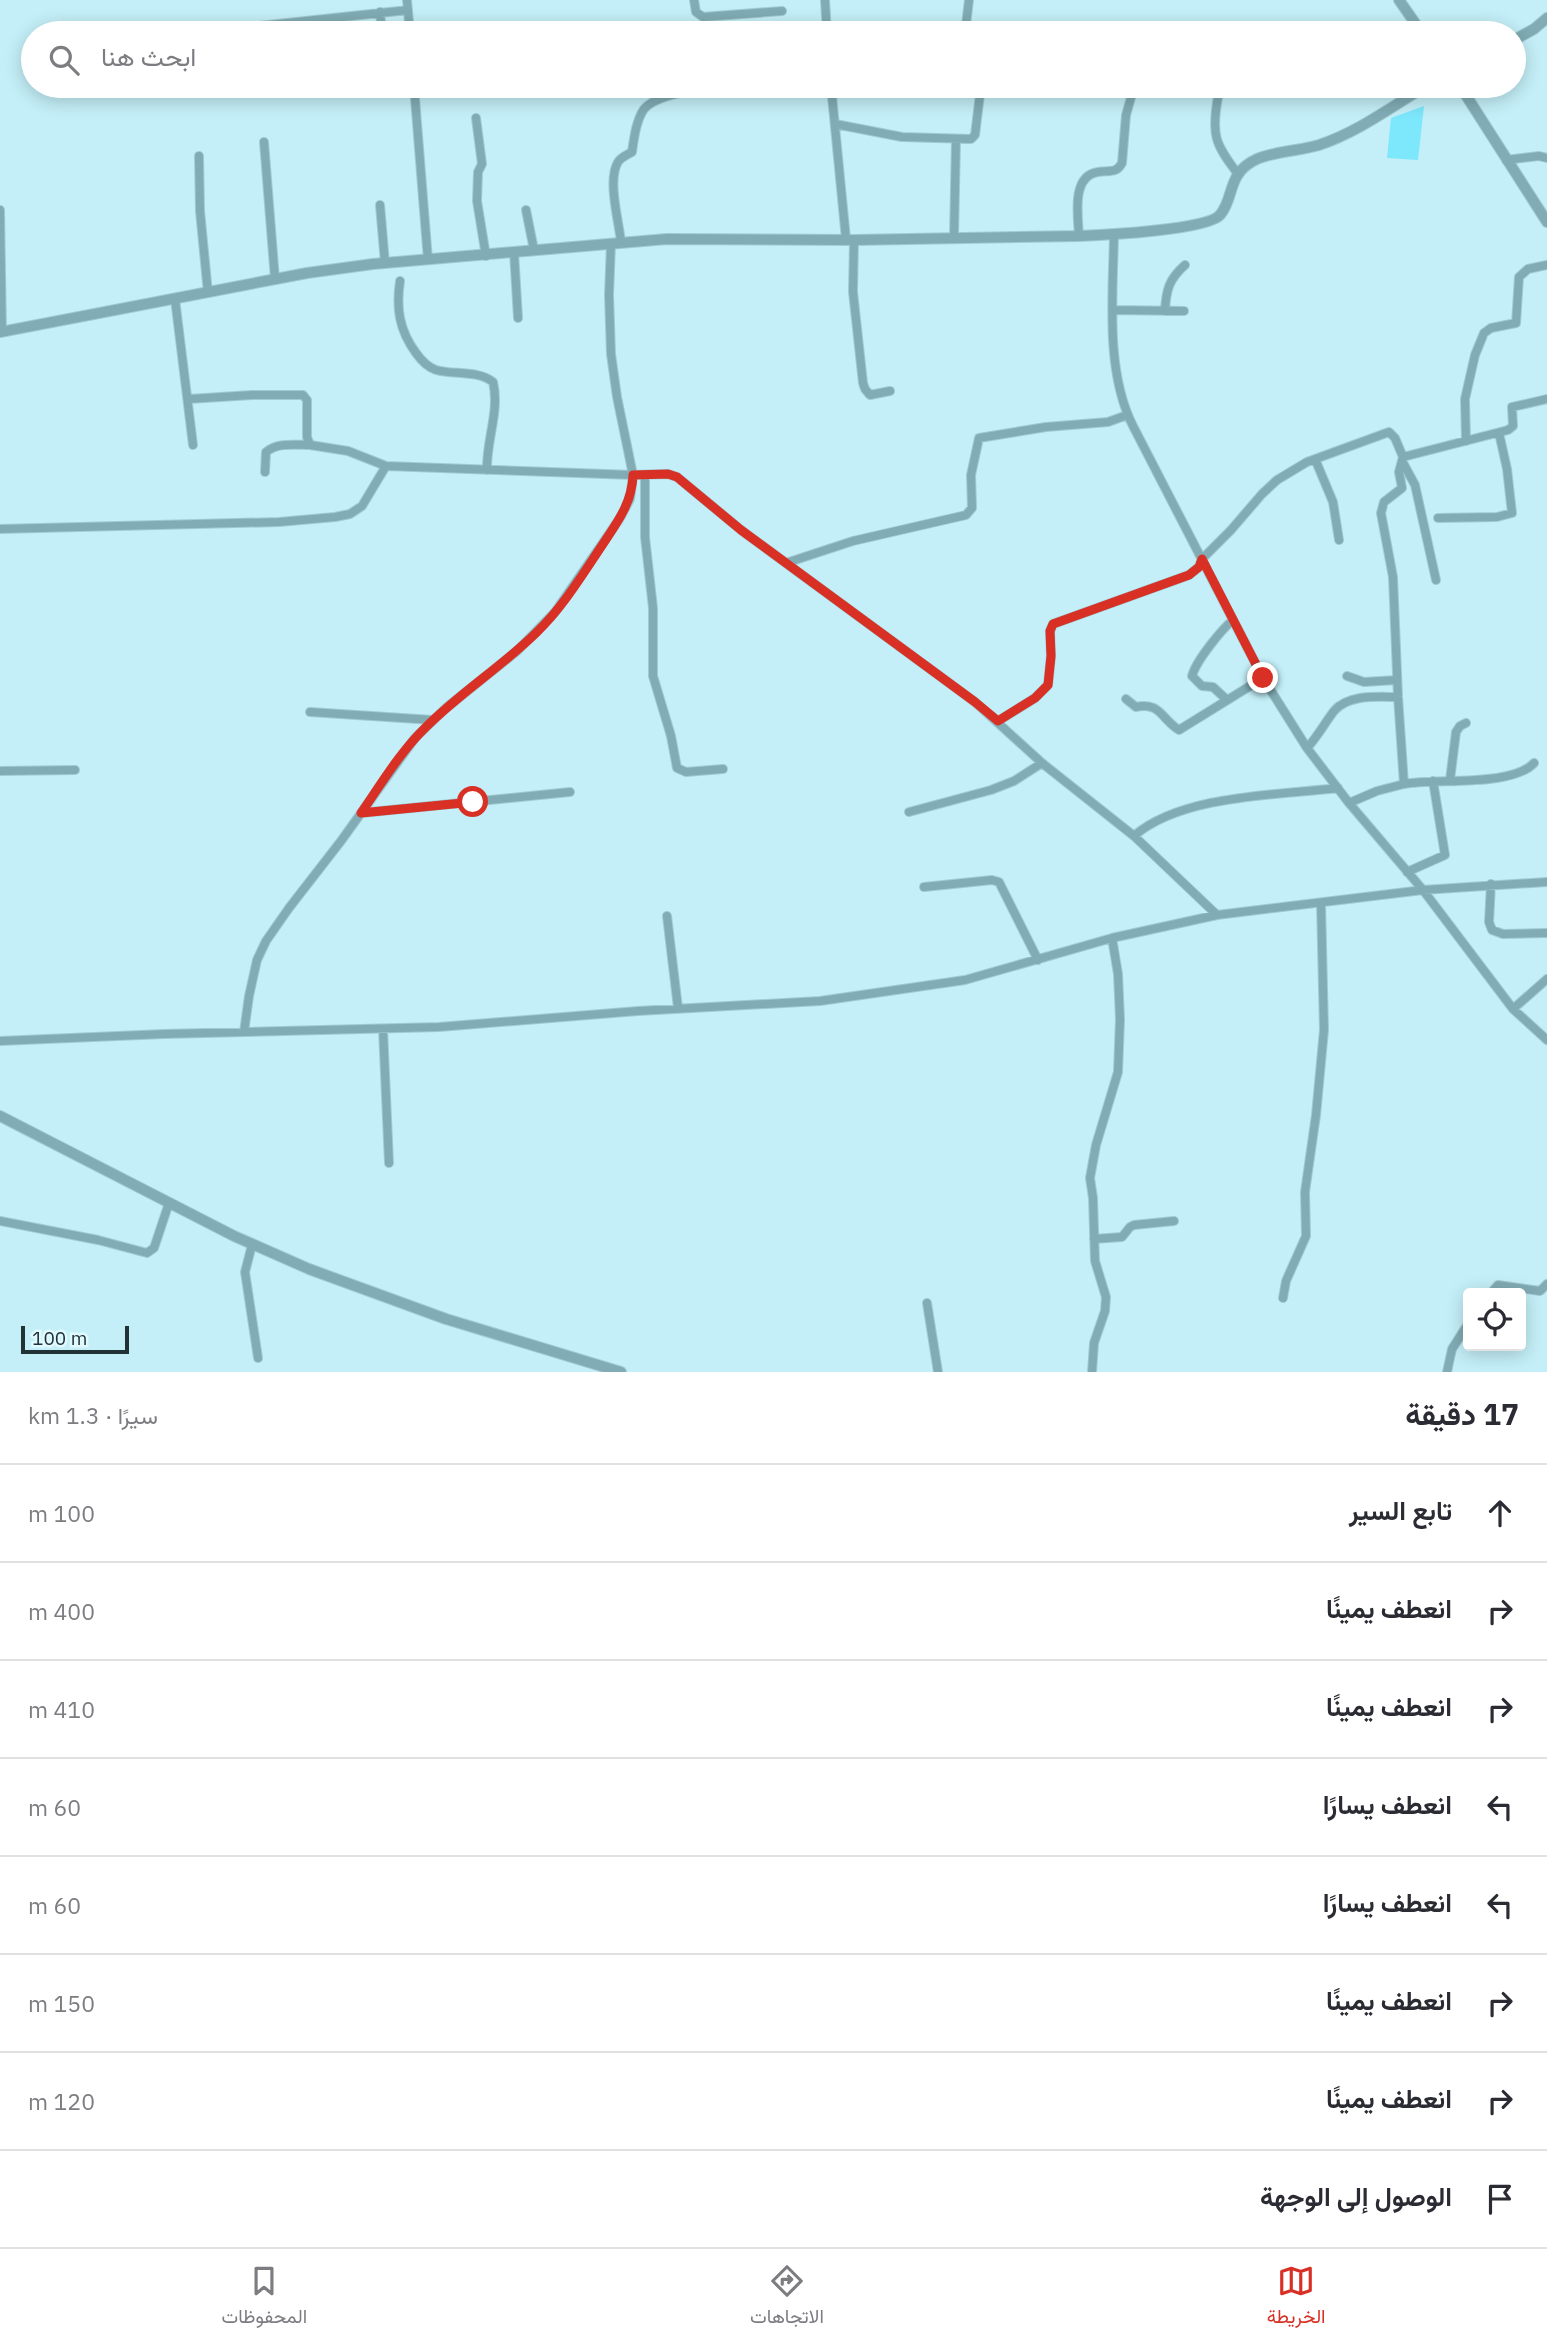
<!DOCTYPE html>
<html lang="ar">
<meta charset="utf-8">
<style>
body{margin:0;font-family:"IBM Plex Sans",Vazirmatn,sans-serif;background:#f7f7f7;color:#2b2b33;direction:rtl}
.controls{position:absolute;right:21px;bottom:21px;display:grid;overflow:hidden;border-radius:7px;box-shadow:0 4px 18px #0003}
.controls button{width:63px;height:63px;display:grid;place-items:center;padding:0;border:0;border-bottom:2px solid #e1e1e2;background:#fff;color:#2b2b33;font:35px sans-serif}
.scale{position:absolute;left:21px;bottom:18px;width:108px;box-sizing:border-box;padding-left:7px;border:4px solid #213236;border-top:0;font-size:19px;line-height:24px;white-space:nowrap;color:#213236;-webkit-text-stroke:5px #dff9fe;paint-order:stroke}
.stop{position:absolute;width:21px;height:21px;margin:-16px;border:5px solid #d93025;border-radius:50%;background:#fff}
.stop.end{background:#d93025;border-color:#fff;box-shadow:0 2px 7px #0008}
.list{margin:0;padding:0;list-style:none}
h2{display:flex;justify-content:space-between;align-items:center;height:91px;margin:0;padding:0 28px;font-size:30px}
h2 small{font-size:23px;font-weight:400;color:#7c7c81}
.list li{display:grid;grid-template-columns:46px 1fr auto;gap:21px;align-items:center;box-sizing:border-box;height:98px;padding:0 28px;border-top:2px solid #e1e1e2}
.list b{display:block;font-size:26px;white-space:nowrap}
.list em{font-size:23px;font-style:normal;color:#7c7c81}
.icon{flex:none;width:38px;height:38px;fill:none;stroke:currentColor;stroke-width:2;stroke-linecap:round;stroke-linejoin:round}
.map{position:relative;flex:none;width:1547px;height:1372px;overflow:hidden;direction:ltr}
.search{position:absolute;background:#fff;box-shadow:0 4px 18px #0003;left:21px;right:21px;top:21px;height:77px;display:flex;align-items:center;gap:18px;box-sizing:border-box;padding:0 24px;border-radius:38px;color:#7c7c81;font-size:26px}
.sheet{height:875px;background:#fff}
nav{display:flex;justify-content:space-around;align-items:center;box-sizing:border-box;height:98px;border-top:2px solid #e1e1e2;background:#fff;font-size:19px;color:#7c7c81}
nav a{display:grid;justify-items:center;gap:4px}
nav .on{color:#d93025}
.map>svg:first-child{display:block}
.green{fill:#7de7fb}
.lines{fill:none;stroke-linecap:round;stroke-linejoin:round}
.minor-casing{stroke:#a3c9d1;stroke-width:10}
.tertiary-casing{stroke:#a3c9d1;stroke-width:12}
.minor{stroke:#81acb5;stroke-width:8}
.tertiary{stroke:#81acb5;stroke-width:10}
.route{stroke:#d93025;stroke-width:9}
</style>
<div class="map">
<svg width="1547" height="1372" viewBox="0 0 1547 1372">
<rect width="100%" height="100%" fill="#c4eff8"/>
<!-- green -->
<path class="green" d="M1424 106 1418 160 1387 158 1391 118Z"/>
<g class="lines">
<!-- minor casing -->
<g class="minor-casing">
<path id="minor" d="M407 0 410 33
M694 0 696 12 703 17 782 11
M825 0 827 33
M380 12 382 33
M240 28 408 10
M965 33 969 0
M414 86 428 260
M831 86 846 239
M1127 86 1211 90 1218 97C1211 135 1215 144 1238 174
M476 118 482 164 478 172 477 201 486 256
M835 124 902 137 971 139 975 135 981 86
M264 142 275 279
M199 156 200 211 208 293
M1506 160 1539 156 1547 158
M380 205 385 263
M0 210 2 332
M526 210 534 250
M1114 234C1113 295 1105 371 1133 426L1263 678 1307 748 1349 803 1423 890 1513 1009 1547 1040
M1079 236C1078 216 1071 176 1098 172 1110 170 1116 174 1122 163L1126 115 1134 87
M954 237 956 139
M854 240 853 292 863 383 865 389 870 395 890 391
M621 242C619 222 607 180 618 162 621 157 627 155 632 152 634 138 636 121 644 109 655 95 695 90 712 86
M514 252 518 318
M400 281C396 308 399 330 416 353 421 360 427 367 436 370 454 375 478 370 493 382 500 411 486 441 487 470
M175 299 193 445
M1113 310 1184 311
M1165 311C1166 290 1169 279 1185 265
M189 399 252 395H303L307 400V437L310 445 348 451 386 466 633 475 668 474 677 477 741 530 975 702 1042 763 1134 836 1217 915
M1466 441 1465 399 1475 355 1484 333 1491 328 1516 323 1519 277 1528 269 1547 265
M1315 459 1333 502 1339 540
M1402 461 1415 485 1436 580
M265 472 266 452C278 442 295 445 310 445
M645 475V537L653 608V676L671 736 677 768 686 772 723 769
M1438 518 1497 517 1512 513 1507 469 1499 433
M0 529 279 522 335 517 350 514 362 506 386 466
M786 563 853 541 966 515 972 508 971 475 979 438 1046 427 1108 422 1127 415
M1347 676 1364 682 1397 680
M1126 699 1136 707C1160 701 1162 720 1179 730L1263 678
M1227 700 1213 687 1202 686 1192 676C1196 661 1221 630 1233 620
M310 712 433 720
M998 721 1035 698 1048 685 1051 656 1050 631 1053 624 1189 575 1199 567 1202 559 1231 530 1262 494 1277 480 1307 462 1389 432 1395 438 1403 457 1508 430 1513 426 1512 407 1547 399
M1307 748C1318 736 1324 724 1334 711 1348 694 1377 697 1398 697
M0 771 75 770
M1450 780 1456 732 1460 726 1466 723
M1404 784C1437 778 1512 787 1534 763
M1349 803 1377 791 1404 784 1398 697 1393 577 1381 513 1384 502 1402 488 1399 472 1403 457
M909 812 991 790 1014 781 1042 763
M361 813 570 792
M1134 836C1181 795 1277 795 1338 788
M1407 872 1445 855 1433 781
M1491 884 1489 922 1492 930 1503 934 1547 933
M924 887 992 880 999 882 1038 960
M667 916 678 1008
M1513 1009 1547 979
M383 1029 389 1163
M244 1032 249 996 257 960 266 941 289 908 341 841 415 738 446 708 517 651 555 612 620 518 630 499 633 475 617 397 611 354 609 295 611 244
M0 1041 164 1034 439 1027 638 1011 820 1001 965 980 1112 938 1217 915 1423 890 1547 882
M0 1221 98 1240 147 1253 154 1248 169 1203
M1094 1239 1122 1237 1130 1227 1134 1225 1174 1221
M252 1245 245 1272 258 1358
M1491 1293 1498 1285 1540 1291 1547 1284
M1283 1298 1286 1281 1306 1236 1305 1192 1316 1115 1324 1030 1321 903
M927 1303 938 1372
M1092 1372 1094 1343 1105 1311 1106 1297 1095 1261 1093 1198 1090 1178 1096 1145 1118 1072 1120 1019 1118 974 1112 938
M1447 1372 1452 1349 1468 1324"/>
</g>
<!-- tertiary casing -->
<g class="tertiary-casing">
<path id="tertiary" d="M1399 0 1422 33
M1514 40 1534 29 1547 18
M1460 86 1547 222
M0 332 307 273 373 264 667 239 854 240 1079 236C1103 235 1207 230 1220 215 1235 198 1226 173 1257 159 1276 151 1299 151 1319 145 1358 132 1391 107 1426 86
M0 1116 234 1236 309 1269 446 1319 621 1372"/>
</g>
<!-- minor -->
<use href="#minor" class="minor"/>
<!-- tertiary -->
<use href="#tertiary" class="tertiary"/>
</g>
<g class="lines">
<!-- route -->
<path class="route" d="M473 802 361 813C381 784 400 752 426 727 460 693 501 667 536 633 562 608 581 577 601 547 616 524 632 504 633 475L668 474 677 477 741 530 975 702 998 721 1035 698 1048 685 1051 656 1050 631 1053 624 1189 575 1199 567 1202 559 1263 678"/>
</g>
</svg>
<div class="controls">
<button><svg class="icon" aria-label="locate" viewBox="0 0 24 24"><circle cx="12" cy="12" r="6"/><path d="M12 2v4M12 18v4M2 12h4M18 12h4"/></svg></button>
</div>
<div class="scale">100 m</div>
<div class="stop" style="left:473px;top:802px"></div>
<div class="stop end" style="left:1263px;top:678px"></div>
<div class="search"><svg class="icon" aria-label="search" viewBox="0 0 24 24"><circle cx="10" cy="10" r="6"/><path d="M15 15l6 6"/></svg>ابحث هنا</div>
</div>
<section class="sheet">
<h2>17 دقيقة<small>سيرًا · 1.3 km</small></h2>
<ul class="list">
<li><svg class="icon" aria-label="ahead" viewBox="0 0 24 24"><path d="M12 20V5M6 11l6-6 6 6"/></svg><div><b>تابع السير</b></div><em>100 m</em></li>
<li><svg class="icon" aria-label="right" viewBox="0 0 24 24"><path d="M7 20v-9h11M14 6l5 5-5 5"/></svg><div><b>انعطف يمينًا</b></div><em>400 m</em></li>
<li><svg class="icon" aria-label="right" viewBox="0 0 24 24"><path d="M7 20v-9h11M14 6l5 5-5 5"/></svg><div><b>انعطف يمينًا</b></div><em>410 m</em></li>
<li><svg class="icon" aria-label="left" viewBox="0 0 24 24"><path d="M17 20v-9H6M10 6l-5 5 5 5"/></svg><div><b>انعطف يسارًا</b></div><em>60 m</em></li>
<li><svg class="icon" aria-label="left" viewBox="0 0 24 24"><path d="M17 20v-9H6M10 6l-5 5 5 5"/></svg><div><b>انعطف يسارًا</b></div><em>60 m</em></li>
<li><svg class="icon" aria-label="right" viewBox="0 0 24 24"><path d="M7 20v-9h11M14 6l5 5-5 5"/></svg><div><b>انعطف يمينًا</b></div><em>150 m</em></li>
<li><svg class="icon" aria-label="right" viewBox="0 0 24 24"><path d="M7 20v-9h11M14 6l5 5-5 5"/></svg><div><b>انعطف يمينًا</b></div><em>120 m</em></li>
<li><svg class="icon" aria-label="arrive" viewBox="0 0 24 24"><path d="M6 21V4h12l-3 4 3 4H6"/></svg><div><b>الوصول إلى الوجهة</b></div></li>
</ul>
</section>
<nav>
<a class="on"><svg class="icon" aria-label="map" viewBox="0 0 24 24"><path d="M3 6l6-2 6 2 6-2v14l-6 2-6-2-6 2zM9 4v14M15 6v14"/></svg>الخريطة</a>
<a><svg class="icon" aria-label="directions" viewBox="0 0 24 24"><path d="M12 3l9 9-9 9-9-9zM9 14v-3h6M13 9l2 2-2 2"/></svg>الاتجاهات</a>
<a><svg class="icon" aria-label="saved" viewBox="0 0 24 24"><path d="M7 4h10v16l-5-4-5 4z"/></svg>المحفوظات</a>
</nav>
